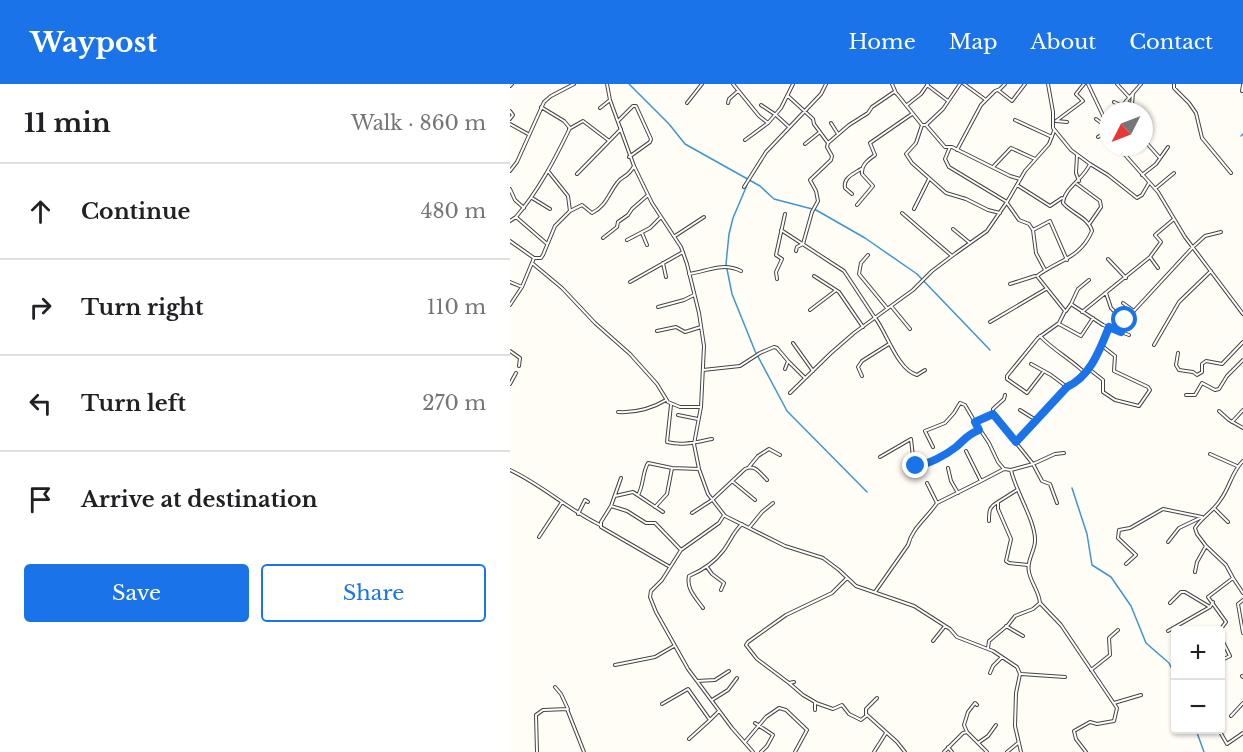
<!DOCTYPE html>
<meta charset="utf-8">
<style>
body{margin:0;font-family:"Libre Baskerville",serif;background:#f6f6f6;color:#202124}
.controls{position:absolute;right:18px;bottom:18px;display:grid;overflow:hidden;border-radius:6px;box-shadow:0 2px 4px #0004}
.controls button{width:54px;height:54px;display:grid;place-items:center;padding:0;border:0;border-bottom:2px solid #e0e0e0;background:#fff;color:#202124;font:30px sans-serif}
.compass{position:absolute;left:589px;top:18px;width:54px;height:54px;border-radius:50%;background:#fff;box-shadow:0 2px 4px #0004;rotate:228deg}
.stop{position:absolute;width:18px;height:18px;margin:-14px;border:4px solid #1a73e8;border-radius:50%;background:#fff}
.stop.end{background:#1a73e8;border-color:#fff;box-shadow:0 2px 6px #0008}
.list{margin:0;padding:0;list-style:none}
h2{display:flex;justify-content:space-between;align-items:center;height:78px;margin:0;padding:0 24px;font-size:26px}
h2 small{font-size:20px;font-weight:400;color:#757577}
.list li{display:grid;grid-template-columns:39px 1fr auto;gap:18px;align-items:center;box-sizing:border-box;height:96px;padding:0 24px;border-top:2px solid #e0e0e0}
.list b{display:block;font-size:22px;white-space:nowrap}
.list em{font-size:20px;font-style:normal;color:#757577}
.actions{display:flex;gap:12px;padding:18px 24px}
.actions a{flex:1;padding:14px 0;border:2px solid #1a73e8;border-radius:6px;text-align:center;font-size:21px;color:#1a73e8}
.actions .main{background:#1a73e8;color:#fff}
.icon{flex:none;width:33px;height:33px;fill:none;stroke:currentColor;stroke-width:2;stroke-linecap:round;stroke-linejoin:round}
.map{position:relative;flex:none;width:733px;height:668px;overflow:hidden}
header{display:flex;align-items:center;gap:36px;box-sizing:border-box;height:84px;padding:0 30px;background:#1a73e8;color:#fff}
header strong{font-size:28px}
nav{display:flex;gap:33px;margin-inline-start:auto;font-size:21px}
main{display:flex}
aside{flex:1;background:#fff}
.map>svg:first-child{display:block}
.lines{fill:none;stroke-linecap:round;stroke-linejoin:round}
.stream{stroke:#3f96cf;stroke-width:1.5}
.minor-casing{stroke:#444;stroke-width:4}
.minor{stroke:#fff;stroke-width:2}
.route{stroke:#1a73e8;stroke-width:8}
</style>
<header>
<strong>Waypost</strong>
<nav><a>Home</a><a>Map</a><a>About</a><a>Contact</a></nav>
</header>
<main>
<aside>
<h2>11 min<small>Walk · 860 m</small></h2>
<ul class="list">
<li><svg class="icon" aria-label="ahead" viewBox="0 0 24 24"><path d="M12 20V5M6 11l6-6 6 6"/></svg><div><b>Continue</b></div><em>480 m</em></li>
<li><svg class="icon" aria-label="right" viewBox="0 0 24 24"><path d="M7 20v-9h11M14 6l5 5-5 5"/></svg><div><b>Turn right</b></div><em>110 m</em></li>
<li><svg class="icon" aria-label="left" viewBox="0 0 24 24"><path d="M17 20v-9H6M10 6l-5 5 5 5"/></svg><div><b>Turn left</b></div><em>270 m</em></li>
<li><svg class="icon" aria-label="arrive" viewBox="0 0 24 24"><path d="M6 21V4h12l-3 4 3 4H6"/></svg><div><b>Arrive at destination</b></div></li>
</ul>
<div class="actions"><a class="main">Save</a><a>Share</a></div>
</aside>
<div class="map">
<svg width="733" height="668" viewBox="0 0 733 668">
<rect width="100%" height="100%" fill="#fffdf5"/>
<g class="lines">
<!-- stream -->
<path class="stream" d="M119 0 159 40 175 60 250 102 264 115 306 126 355 154 407 190 480 266
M731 52 733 50
M237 101 223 134 219 150 216 180 222 210 245 267 277 327 357 408
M562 404 577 450 582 481 601 493 621 522 636 559 659 579 666 594
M686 646 694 668"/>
<!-- minor casing -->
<g class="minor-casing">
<path id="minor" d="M97 0 100 16 124 82 142 119 171 163 177 180 189 229 194 262 191 323 184 360 189 385 198 410 215 432 275 462 313 474 329 486 346 502 404 522 440 545 447 553 483 567 507 583 510 590 506 609 505 642 511 668
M223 0 249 32 258 39 271 24 283 0
M382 0 386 9
M454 0 476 16
M578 0 598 42
M607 0 619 13
M664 0V4L679 19 686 29 692 54 721 89
M417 1 438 17
M0 2 2 0
M488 6 502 17 515 0
M732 7 733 1
M278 12 303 35 304 40 318 59 317 63 322 72 321 76 300 96 306 107 308 117 302 128 293 160 287 163 286 167
M616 17 628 27
M604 18 612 22 631 0
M177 19 192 0
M218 19 219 15 228 7
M622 20 623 9
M251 21 266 31 279 43
M397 21 411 10 418 0
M612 22 615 27
M90 24 100 16
M0 27 3 31 0 35
M586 35 598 44
M109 36 123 22H126L141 55 140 58 119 73
M505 36 542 53
M546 37 573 17 566 10 574 0
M546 37 557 38
M321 39 328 50
M0 40 18 50
M412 41 406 59 396 70 402 79 436 109 456 115 478 126 490 129
M416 41 433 25 450 0
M59 45 73 37 98 56
M588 53 598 47
M235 56 258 39
M634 56 650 74
M318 59 339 41 358 29 362 23 384 8 387 10 412 41H416L435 63H442L500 92 510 95
M295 60 310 48
M440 63 435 75 439 83 497 118
M608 63 648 108 675 153 733 230
M447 66 471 21 485 7 490 5 495 0
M567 71 566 89 569 97
M580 80 598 91 627 114 632 111 639 99
M483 83 501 64 525 75
M0 87 7 78 34 18 41 12 64 0
M38 87 58 112 60 127
M67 90 111 45
M632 91 646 80 658 63
M567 100 590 117 591 123 580 139
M507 101 540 122 552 114
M234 103 256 68 311 10 316 0
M646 104 664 89
M0 105 5 116 14 124
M342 110 335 104C333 94 343 90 351 85
M22 114 40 125
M497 119 509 136 519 140 523 146 526 169 535 186
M347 121 363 102 352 90C351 81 358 76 365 71L360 59 402 30
M404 125 419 95
M392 129 442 172
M6 133C29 106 45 75 60 44L54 37 31 23
M0 137 6 133 36 159
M443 145 460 159
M271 146 334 187 365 234
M523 146 540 137 557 176
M132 149 137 161
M165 152 194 133
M93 154 107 143 108 138 118 131 122 125 138 111
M117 156 140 144 151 133
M0 157 24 174 12 203 0 221
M358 171 351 179 349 190 377 224
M640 173 648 184
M24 174H31L33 171 45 142 60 127 72 121 82 129C96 122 98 111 107 99 112 91 117 95 124 82
M598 175 616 194
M22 179 52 204 85 239 120 270 147 300 158 318 170 323H191
M153 179 156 193
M179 190C198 187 212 178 231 187
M304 192 329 208 353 243
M267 195 266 188 272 175 266 171 275 130
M0 198 12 203
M120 198 173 168
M500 200 525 192
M596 209 601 224 615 238
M613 219 624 227
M561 220 568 205 579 196
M381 222 400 245
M148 223 174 216 184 211
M300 226 325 207
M556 227 561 220 593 241 619 251
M572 228 640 173 651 158 645 151 664 135
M366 235C377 250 388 286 407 291L415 286
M480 238 536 205
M549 240 571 252 583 234
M147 247 166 243 175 248 191 243
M611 248 622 229 683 163 695 152 711 148
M530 252C544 267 561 275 576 290
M283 259 303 287
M644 261 669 218 701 187
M0 267 10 274 9 282
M668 269 666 281 669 286 683 288 687 291 692 288V280L696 277 712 280 733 258
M278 277 295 294
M521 280 541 291 557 303
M579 285 593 296V308L605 316 629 322 640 306 638 303 604 287 605 272 591 261
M193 286 230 282 250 269 264 263 267 264 278 277 275 285
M534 287 517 309 497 295V292L528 254 549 239 555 227 527 192C548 176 570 175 582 147 579 134 561 129 553 119 554 104 573 96 580 80L561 66 543 44V28L538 0
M352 292 348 283 352 277 379 260
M0 300 6 289
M280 309 321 269 344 249 403 206 422 187 446 169 477 147 497 118 515 87 539 60 544 47
M676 311H685L692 299 705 306 709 305 717 292 733 276
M161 321 157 358C173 362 186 358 202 355
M510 326 526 336
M709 327 719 336 733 344
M108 328C126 329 141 325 156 316
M483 330 465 338 479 359 488 378 494 385 501 386
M168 331 188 335
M722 338 733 326
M506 358 557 303C581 292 590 265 599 243
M423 363 415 347 435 339 444 329 450 319 455 321 465 338
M456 367 471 397 494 385
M700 370 727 382
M370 373 401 355 404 382C418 380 434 372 445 363 454 357 458 350 469 346
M239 383 248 372 259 365 270 371
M438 384 441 397 448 409
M0 386C32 401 59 426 90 441
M111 394 101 422 91 438V443L160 483
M222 397 245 416
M417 399 427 419 471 397
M507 406 488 418V425L501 455 496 477 499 479 518 481
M128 411C134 401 132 389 138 379L162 384 189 385
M105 412 123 408 153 428
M547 419 540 400 532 397 523 380 545 370 554 369
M101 422 117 427 136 439H145L171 466
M145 423 157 410 162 384
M705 425 718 438
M182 429 202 416 235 385C245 380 250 389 257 396
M68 430 75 416 78 418
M214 431 209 439 171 466 152 496 141 507 140 513 146 528 178 585 222 644 243 668
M479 437C479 427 479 423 488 418
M239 444 252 428 263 419
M29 453 52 418
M696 462 716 481 723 494
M616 480 626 471 608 454 609 446 620 444 653 425 692 433 669 444 658 458
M197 483 202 490 214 499 211 506
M685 488 687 478 696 462 687 450 685 444C693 432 704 427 711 415 720 403 722 387 733 377
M365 508 398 461C402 444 417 434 427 419
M733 516 728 520 733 549
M530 519 551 541 607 624 604 637 587 640 580 638 564 647 566 655 576 668
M660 519 671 508H675L700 523
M193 524C186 514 176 505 179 492 193 486 204 479 213 467 220 458 223 448 232 440
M496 542 513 552
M710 546 716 538 698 513 723 494 733 509
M658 547 700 523 703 518
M710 552 720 572 710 577
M423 557 435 542
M478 564 479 557 498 541 505 532 523 525 530 519C529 507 521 499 519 488 516 477 525 467 525 457 526 438 505 406 501 386L523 380 483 330V325L494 315 495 311
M105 581 145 573 164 562
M581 586 600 571 599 554 608 546
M480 589 483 582 492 573
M511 590 555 593
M732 592 733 593
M187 597 205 596 219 587
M284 598 279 599 247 575 236 561 238 558 276 531 322 509 337 494
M279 599 293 611 305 618V626
M367 614 356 625V630L387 658 395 668
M202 616 218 606 227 594
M306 619 323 625 332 621 339 630 351 636 356 632
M604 619 631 611
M152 620 178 605 200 636 209 627
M467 621 465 619 458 628 454 641 457 648 477 668
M57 625 74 668
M721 632 733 619
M245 639 263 651 257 662 251 668
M709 646 717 660 733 649
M179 655 200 636
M235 658 256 633 269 624 276 626 297 646 285 668
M468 659 478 652 486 641
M438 663 442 668
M27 668 26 631 33 626 58 625 51 610 45 603
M364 668 376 649
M434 668 453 649 457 648
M497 668 508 659"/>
</g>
<!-- minor -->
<use href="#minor" class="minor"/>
</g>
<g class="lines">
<!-- route -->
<path class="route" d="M406 382C419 380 436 371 446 363 454 356 458 350 469 346L465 338 483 330 506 358 557 303C581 292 590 265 599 243L611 248 615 236"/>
</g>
</svg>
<div class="controls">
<button>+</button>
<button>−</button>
</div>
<svg class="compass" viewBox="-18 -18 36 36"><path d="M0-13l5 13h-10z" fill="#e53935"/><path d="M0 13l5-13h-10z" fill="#757577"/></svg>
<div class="stop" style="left:615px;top:236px"></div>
<div class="stop end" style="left:406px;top:382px"></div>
</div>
</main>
